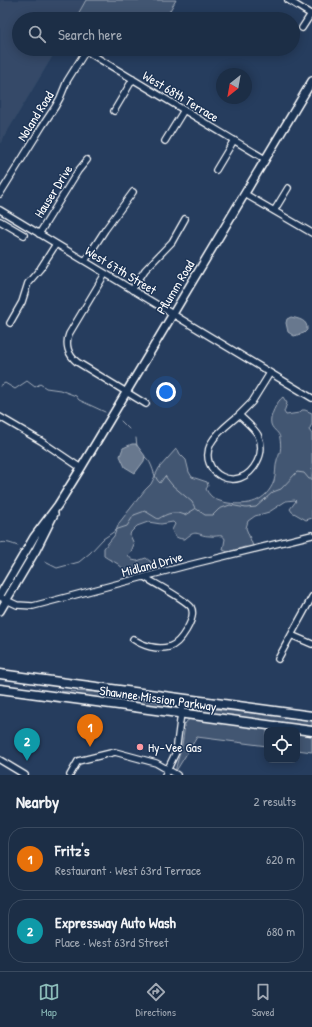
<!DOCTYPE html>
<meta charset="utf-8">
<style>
body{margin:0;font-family:"Patrick Hand",sans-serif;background:#293a51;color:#f1f3f6}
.controls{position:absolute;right:12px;bottom:12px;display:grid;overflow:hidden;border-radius:8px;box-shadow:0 2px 10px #0003}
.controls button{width:36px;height:36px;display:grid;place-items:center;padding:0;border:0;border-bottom:1px solid #3a4a5f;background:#1c2e46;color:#f1f3f6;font:20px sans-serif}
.compass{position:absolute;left:216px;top:68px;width:36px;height:36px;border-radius:50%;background:#1c2e46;box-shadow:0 2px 10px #0003;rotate:211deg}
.you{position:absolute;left:166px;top:392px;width:14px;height:14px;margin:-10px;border:3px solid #fff;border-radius:50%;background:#1a73e8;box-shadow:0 0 0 6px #1a73e833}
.badge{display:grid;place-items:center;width:26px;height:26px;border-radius:50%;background:#8bbbb9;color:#fff;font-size:13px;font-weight:700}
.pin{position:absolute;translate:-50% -33px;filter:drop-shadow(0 1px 2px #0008)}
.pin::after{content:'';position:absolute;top:21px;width:14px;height:12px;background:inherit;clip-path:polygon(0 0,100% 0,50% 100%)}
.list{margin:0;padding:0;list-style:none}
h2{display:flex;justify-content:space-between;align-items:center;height:52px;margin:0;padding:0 16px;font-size:17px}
h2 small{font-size:13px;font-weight:400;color:#a0a8b3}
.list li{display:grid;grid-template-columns:26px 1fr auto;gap:12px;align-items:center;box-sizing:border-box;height:64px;margin:0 8px 8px;padding:0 8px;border:1px solid #3a4a5f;border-radius:16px}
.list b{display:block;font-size:15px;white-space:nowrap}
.list p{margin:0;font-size:13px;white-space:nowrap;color:#a0a8b3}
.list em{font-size:13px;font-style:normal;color:#a0a8b3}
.icon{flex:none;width:22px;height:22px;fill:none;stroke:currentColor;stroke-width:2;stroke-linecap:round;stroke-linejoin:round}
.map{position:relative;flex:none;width:312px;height:775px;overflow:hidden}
.search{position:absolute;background:#1c2e46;box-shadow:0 2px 10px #0003;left:12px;right:12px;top:12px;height:44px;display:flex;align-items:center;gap:10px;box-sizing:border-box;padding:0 14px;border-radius:22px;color:#a0a8b3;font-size:15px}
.sheet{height:196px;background:#1c2e46}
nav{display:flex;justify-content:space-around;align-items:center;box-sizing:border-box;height:56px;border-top:1px solid #3a4a5f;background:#1c2e46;font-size:11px;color:#a0a8b3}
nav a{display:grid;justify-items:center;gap:2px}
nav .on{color:#8bbbb9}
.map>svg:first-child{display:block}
.built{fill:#344a68}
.green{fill:#425672;stroke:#a0aab8}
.water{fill:#67788e;stroke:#a4aebb}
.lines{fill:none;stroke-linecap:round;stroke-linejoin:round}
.stream{stroke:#a4aebb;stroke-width:1}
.minor-casing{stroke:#fff;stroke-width:8}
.major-casing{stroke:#fff;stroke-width:10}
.highway-casing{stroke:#fff;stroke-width:11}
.minor{stroke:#1d3557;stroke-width:5.5}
.major{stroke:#1d3557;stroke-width:7}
.highway{stroke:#1d3557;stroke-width:8}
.poi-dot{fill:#ff9aa2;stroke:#1d3557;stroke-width:1.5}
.labels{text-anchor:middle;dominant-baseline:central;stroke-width:3;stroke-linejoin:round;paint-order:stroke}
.street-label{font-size:13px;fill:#fff;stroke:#1d3557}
.poi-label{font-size:13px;fill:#fff;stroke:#1d3557;text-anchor:start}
</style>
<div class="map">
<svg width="312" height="775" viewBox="0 0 312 775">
<rect width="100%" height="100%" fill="#263d5e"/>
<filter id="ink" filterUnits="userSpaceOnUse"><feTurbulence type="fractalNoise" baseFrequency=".025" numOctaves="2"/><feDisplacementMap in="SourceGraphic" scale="8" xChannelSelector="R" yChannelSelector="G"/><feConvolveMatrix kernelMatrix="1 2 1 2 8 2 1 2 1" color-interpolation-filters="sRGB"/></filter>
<g filter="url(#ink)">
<!-- built -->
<path class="built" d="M0 0H86L75 19H19V49H57L0 144Z"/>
<!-- green -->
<path class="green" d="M86 0H176L165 19H82L77 16Z
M283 397 287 403 284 412 286 415 299 413 302 410H305L312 413V424L309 430 312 434V518L306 520 292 512 290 509 296 501 295 500 286 501 269 512 255 516 248 521 246 528 253 546 249 548 245 547 228 552 223 550 225 539 223 536C218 535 215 537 210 536 197 536 197 528 185 539 178 539 174 537 172 530L175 524 173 522 161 524 148 522 137 526 131 532 130 535 134 544 131 552 128 555 132 560 137 561 146 558 151 562 149 569 143 575C127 577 128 572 118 564 114 561 109 560 104 556V548L114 536 119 523 145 490 151 484 159 468 176 449 178 450 180 454 186 460 189 472 192 477 207 482 208 486 206 489C211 499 218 501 228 503 248 506 266 502 274 481 276 475 275 467 277 460 277 458 279 457 279 455 281 451 281 444 280 439 280 432 273 431 271 424 269 417 277 401 283 397Z
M57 691 95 692 171 704 177 706 178 709 57 692Z
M191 706C231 712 272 714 312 719V727L186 710 188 707Z
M190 719 273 730H267V746L197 737 176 771V767L182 745 185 725 186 722Z
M297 733 312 735V752L297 750Z"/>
<!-- water -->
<path class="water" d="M291 317C299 319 308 320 307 330L304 333 294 336 288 332 286 323 287 319Z
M132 444H136L145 456 144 461 135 473 125 467 120 456 123 448Z"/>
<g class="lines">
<!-- stream -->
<path class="stream" d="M0 386 5 383 15 389 27 381 35 387 40 384 46 388 60 390 76 396 79 400 105 412
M121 421 129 429
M136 438 137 446
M145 457C154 463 152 476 160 483L165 476 172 485 192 502 195 508 205 515H213L219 509 230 505 246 508 256 507 273 492 281 489 297 472 304 473 309 479H312
M0 543C6 541 12 544 18 546
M45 562 57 568 79 562 90 553 103 539 118 529 127 526 134 515 145 511 158 519C168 513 174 511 185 515L195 509"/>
<!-- minor casing -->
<g class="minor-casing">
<path id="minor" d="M288 0 312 15
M302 28 311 14
M86 51 265 159
M114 111 133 79
M165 141 184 110
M216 170 234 140
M0 194 43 125 55 107 60 98 67 81 87 49
M245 194 312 233
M0 210 312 398
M274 211 288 188
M0 221 24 235
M39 234 78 171 87 160
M85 261 105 230 133 192
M105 274 69 334C65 344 68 355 77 362L146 404
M132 290 145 270 172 242 185 219
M10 323 22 302 28 283 40 269 56 244
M239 415C245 421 253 427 258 435 262 444 262 453 257 462 239 497 196 472 211 443 217 432 230 423 239 415Z
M239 415 252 402 270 373
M0 417 41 441 81 468
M0 597 17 605 33 606 189 565 312 535
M291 635 312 644
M133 639C143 646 157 650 169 647 180 644 197 618 191 607 185 599 154 583 144 577
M278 659 312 597
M0 760 25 775
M70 775 78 761 115 752 156 763 177 775
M165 775 176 752 182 705"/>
</g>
<!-- major casing -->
<g class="major-casing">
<path id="major" d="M0 595 34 537 58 505 81 468 312 81
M0 611 36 550 54 514"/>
</g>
<!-- highway casing -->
<g class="highway-casing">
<path id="highway" d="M0 674 312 716
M0 689 312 731
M170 701 177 702 182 705 188 704H195"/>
</g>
<!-- minor -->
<use href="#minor" class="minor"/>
<!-- major -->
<use href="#major" class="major"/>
<!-- highway -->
<use href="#highway" class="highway"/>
</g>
</g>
<!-- markers -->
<circle class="poi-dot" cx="140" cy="747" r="4"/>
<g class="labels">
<!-- street labels -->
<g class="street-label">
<text transform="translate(181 96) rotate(31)">West 68th Terrace</text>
<text transform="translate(35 116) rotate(-58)">Noland Road</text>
<text transform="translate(53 191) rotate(-58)">Hauser Drive</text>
<text transform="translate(121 270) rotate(31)">West 67th Street</text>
<text transform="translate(175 287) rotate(-59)">Pflumm Road</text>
<text transform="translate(152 564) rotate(-15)">Midland Drive</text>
<text transform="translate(158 698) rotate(8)">Shawnee Mission Parkway</text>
</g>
<!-- poi labels -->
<g class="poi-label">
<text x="148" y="747">Hy-Vee Gas</text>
</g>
</g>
</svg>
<div class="controls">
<button><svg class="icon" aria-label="locate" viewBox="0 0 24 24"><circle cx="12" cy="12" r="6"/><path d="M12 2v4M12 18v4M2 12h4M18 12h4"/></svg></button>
</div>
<svg class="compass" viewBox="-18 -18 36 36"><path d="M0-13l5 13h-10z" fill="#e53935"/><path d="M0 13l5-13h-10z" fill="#a0a8b3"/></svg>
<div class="you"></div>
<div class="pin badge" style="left:90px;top:747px;background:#e8710a">1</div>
<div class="pin badge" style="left:27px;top:761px;background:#0f9aa8">2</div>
<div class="search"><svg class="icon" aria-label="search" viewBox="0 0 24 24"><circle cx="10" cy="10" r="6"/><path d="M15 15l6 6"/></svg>Search here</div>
</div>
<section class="sheet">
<h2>Nearby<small>2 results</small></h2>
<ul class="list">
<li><span class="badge" style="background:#e8710a">1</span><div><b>Fritz's</b><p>Restaurant · West 63rd Terrace</p></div><em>620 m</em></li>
<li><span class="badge" style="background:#0f9aa8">2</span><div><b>Expressway Auto Wash</b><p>Place · West 63rd Street</p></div><em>680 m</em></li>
</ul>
</section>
<nav>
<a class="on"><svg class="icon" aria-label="map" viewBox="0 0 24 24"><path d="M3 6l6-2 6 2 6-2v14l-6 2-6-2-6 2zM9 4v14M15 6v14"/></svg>Map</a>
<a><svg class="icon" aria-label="directions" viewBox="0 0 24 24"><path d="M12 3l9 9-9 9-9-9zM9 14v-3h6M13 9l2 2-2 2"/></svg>Directions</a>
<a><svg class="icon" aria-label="saved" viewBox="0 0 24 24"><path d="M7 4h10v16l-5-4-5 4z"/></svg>Saved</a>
</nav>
